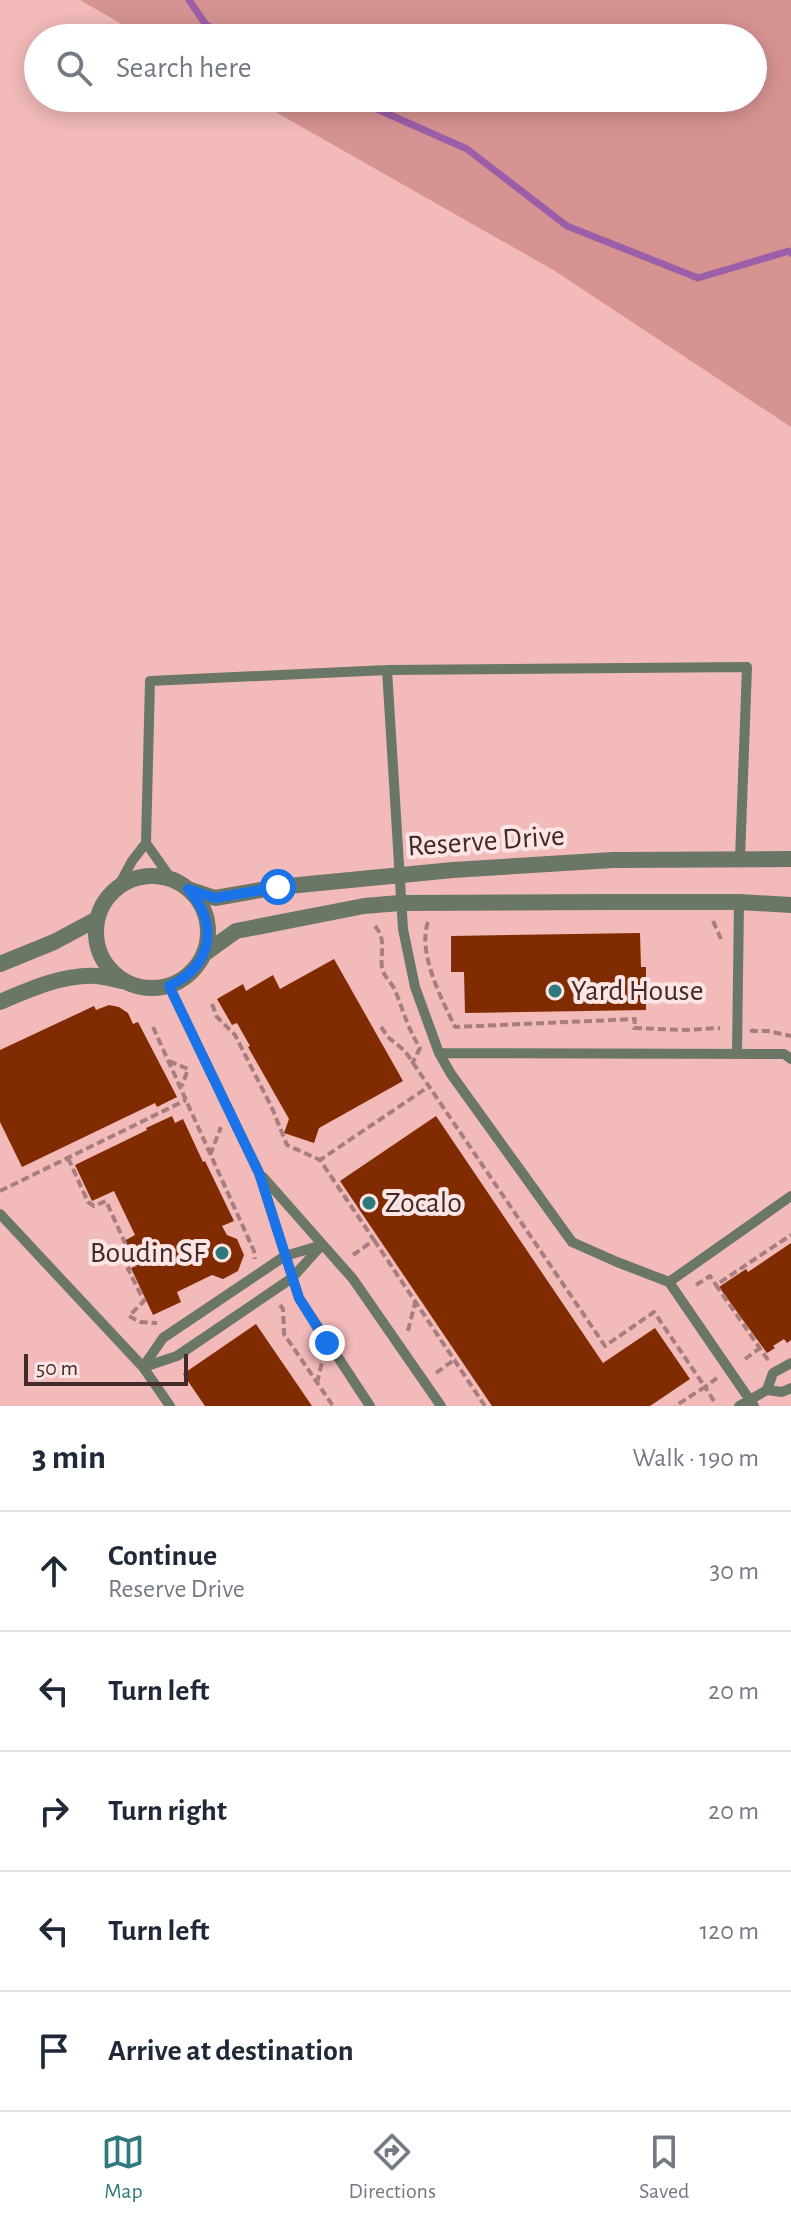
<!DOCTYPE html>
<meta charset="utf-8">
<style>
body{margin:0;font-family:"Alegreya Sans",sans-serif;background:#f2f2f3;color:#1f2937}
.scale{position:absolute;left:24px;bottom:20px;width:164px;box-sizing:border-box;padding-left:8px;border:4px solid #402b2a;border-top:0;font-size:22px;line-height:28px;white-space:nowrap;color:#402b2a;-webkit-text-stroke:6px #fce5e4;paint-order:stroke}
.stop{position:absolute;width:24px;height:24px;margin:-18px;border:6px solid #1a73e8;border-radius:50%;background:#fff}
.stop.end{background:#1a73e8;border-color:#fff;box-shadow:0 2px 8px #0008}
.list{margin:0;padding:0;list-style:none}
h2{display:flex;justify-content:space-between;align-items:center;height:104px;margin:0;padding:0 32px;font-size:34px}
h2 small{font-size:26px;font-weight:400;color:#747a83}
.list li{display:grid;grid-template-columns:52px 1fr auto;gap:24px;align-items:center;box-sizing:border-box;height:120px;padding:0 32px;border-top:2px solid #e0e1e3}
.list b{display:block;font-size:30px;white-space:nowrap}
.list p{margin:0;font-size:26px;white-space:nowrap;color:#747a83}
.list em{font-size:26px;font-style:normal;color:#747a83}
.icon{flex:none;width:44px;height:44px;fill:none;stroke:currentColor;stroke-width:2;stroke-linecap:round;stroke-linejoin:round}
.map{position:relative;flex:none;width:791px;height:1406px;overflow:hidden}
.search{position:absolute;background:#fff;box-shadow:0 4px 20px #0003;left:24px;right:24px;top:24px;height:88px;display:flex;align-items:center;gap:20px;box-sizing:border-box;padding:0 28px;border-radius:44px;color:#747a83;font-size:30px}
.sheet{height:704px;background:#fff}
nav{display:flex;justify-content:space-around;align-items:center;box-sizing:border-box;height:112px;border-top:2px solid #e0e1e3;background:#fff;font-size:22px;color:#747a83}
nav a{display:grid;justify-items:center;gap:4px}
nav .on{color:#2f787d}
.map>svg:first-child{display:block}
.green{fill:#d79392}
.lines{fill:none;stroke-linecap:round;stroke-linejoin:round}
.stream{stroke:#9b5fa8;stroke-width:7}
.building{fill:#802b01}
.path{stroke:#a77e7d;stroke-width:4;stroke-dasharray:8 4;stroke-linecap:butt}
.service{stroke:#6a7767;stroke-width:10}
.tertiary{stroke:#6a7767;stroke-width:16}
.route{stroke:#1a73e8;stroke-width:10}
.poi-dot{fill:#2f787d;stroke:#fce5e4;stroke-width:3}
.labels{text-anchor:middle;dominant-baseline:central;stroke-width:8;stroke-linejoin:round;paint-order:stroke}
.street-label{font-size:30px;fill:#402b2a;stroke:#fce5e4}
.poi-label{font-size:30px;fill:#402b2a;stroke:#fce5e4;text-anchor:start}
</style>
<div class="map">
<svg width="791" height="1406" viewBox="0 0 791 1406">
<rect width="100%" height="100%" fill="#f2bab9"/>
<!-- green -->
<path class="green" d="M80 0H791V427L555 271 251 98H753V38H146Z"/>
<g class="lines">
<!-- stream -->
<path class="stream" d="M189 0 206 25 232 38
M352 98 467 149 567 226 698 278 789 251 791 253"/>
</g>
<!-- building -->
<path class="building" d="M640 933 641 967H646V1010L465 1013 464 972H451V936Z
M334 959 403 1081 319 1128 314 1143 284 1133 289 1119 248 1047 250 1046 237 1023 232 1025 217 999 243 984 246 991 273 975 280 989Z
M109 1005 119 1007 128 1013 133 1024 138 1022 177 1097 157 1107 155 1103 22 1167 0 1122V1050L94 1006 96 1010Z
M172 1116 175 1123 183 1119 203 1162 205 1161 234 1221 222 1226 227 1235 237 1239 244 1255 238 1271 223 1279 212 1275 177 1292 181 1302 153 1315 131 1268 136 1266 124 1241 135 1235 114 1191 92 1201 75 1165 147 1130 146 1128Z
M436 1116 603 1363 655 1328 690 1379 650 1406H492L340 1181Z
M791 1243V1340L787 1343 784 1339 773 1346 775 1348 767 1353 719 1287 746 1269 748 1272Z
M256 1324 312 1406H205L183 1374Z"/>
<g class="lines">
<!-- path -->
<path class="path" d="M713 921 721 939
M428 922C417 952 442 1000 455 1027L635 1019 634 1028 686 1030 720 1028
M375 926C387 940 380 952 382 968 384 977 391 982 395 990 403 1010 408 1029 420 1048L412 1064
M212 1004 217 1017 235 1035 272 1108 287 1145 320 1160
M153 1027 254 1251 255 1259
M381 1027 389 1038 405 1051 605 1346 654 1312 705 1387 675 1406
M751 1029 752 1031H768L791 1036
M169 1061 188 1069 182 1086
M210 1155 221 1127
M68 1158 88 1202 94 1206 106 1201 135 1265 128 1269 144 1301 129 1316 140 1322 157 1323
M0 1191 186 1100
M374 1240 485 1406
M353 1255 374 1240 320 1160 428 1087
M696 1285 710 1276 716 1285
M280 1305 283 1309 284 1334 333 1406
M408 1331 415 1303
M745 1359 760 1348
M768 1360 716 1285 791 1235
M436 1373 454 1360
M317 1383 322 1362
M714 1401 705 1387 717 1378"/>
<!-- service -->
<path class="service" d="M387 670 403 929 415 987 439 1053 451 1074 572 1242 617 1262 669 1282 754 1406
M146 843 172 880
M118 887 132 861 146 843 150 681 387 670 747 667 740 859
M169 986 259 1173 299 1298 370 1406
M439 1053 784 1054 791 1059
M737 1053 739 902
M263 1177 353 1279 441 1406
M0 1214 143 1367 170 1406
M669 1282 791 1196
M143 1367 163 1338 285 1256 322 1245
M144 1367 177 1356 292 1278 320 1247
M767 1390 773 1373 791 1363
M739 1406 767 1390 782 1392 791 1388"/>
<!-- tertiary -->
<path class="tertiary" d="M96 932a56 56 0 1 1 112 0a56 56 0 1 1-112 0Z
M188 889 215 898 278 887 453 870 613 860 791 859
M204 954 236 931 364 906 400 903 611 902H739L791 905
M0 964 54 942 97 919
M0 1002C30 989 64 974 97 976 105 977 114 979 122 981"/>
</g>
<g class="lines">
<!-- route -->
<path class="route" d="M278 887 215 898 188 889C219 925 213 965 169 986L259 1173 299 1298 327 1343"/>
</g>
<!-- markers -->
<g class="poi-dot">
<circle cx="555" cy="991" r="8"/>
<circle cx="369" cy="1203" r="8"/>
<circle cx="222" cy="1253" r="8"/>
</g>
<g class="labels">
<!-- street labels -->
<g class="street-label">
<text transform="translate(486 841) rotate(-4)">Reserve Drive</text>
</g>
<!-- poi labels -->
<g class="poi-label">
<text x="571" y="991">Yard House</text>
<text x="385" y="1203">Zocalo</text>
<text x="206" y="1253" text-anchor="end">Boudin SF</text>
</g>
</g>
</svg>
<div class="scale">50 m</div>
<div class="stop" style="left:278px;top:887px"></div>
<div class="stop end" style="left:327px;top:1343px"></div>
<div class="search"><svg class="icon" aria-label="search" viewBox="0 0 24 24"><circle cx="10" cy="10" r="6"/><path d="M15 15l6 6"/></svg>Search here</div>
</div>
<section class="sheet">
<h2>3 min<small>Walk · 190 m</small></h2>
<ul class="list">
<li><svg class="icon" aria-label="ahead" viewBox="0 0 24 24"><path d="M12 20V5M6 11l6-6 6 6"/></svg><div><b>Continue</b><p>Reserve Drive</p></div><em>30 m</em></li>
<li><svg class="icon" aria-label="left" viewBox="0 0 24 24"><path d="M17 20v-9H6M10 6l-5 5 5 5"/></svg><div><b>Turn left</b></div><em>20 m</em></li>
<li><svg class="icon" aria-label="right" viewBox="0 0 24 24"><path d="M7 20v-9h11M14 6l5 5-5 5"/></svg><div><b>Turn right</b></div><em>20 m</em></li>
<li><svg class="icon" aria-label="left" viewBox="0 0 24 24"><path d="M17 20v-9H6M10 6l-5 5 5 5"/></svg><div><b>Turn left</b></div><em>120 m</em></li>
<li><svg class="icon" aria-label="arrive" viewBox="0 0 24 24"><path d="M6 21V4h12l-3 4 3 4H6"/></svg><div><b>Arrive at destination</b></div></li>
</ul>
</section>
<nav>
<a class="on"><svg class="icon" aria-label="map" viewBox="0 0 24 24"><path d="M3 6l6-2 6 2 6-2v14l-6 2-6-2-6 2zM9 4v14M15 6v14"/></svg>Map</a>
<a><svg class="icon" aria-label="directions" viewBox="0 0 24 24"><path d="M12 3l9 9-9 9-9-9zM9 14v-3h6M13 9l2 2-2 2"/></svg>Directions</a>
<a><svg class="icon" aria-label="saved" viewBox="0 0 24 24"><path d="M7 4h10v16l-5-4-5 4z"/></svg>Saved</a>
</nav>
